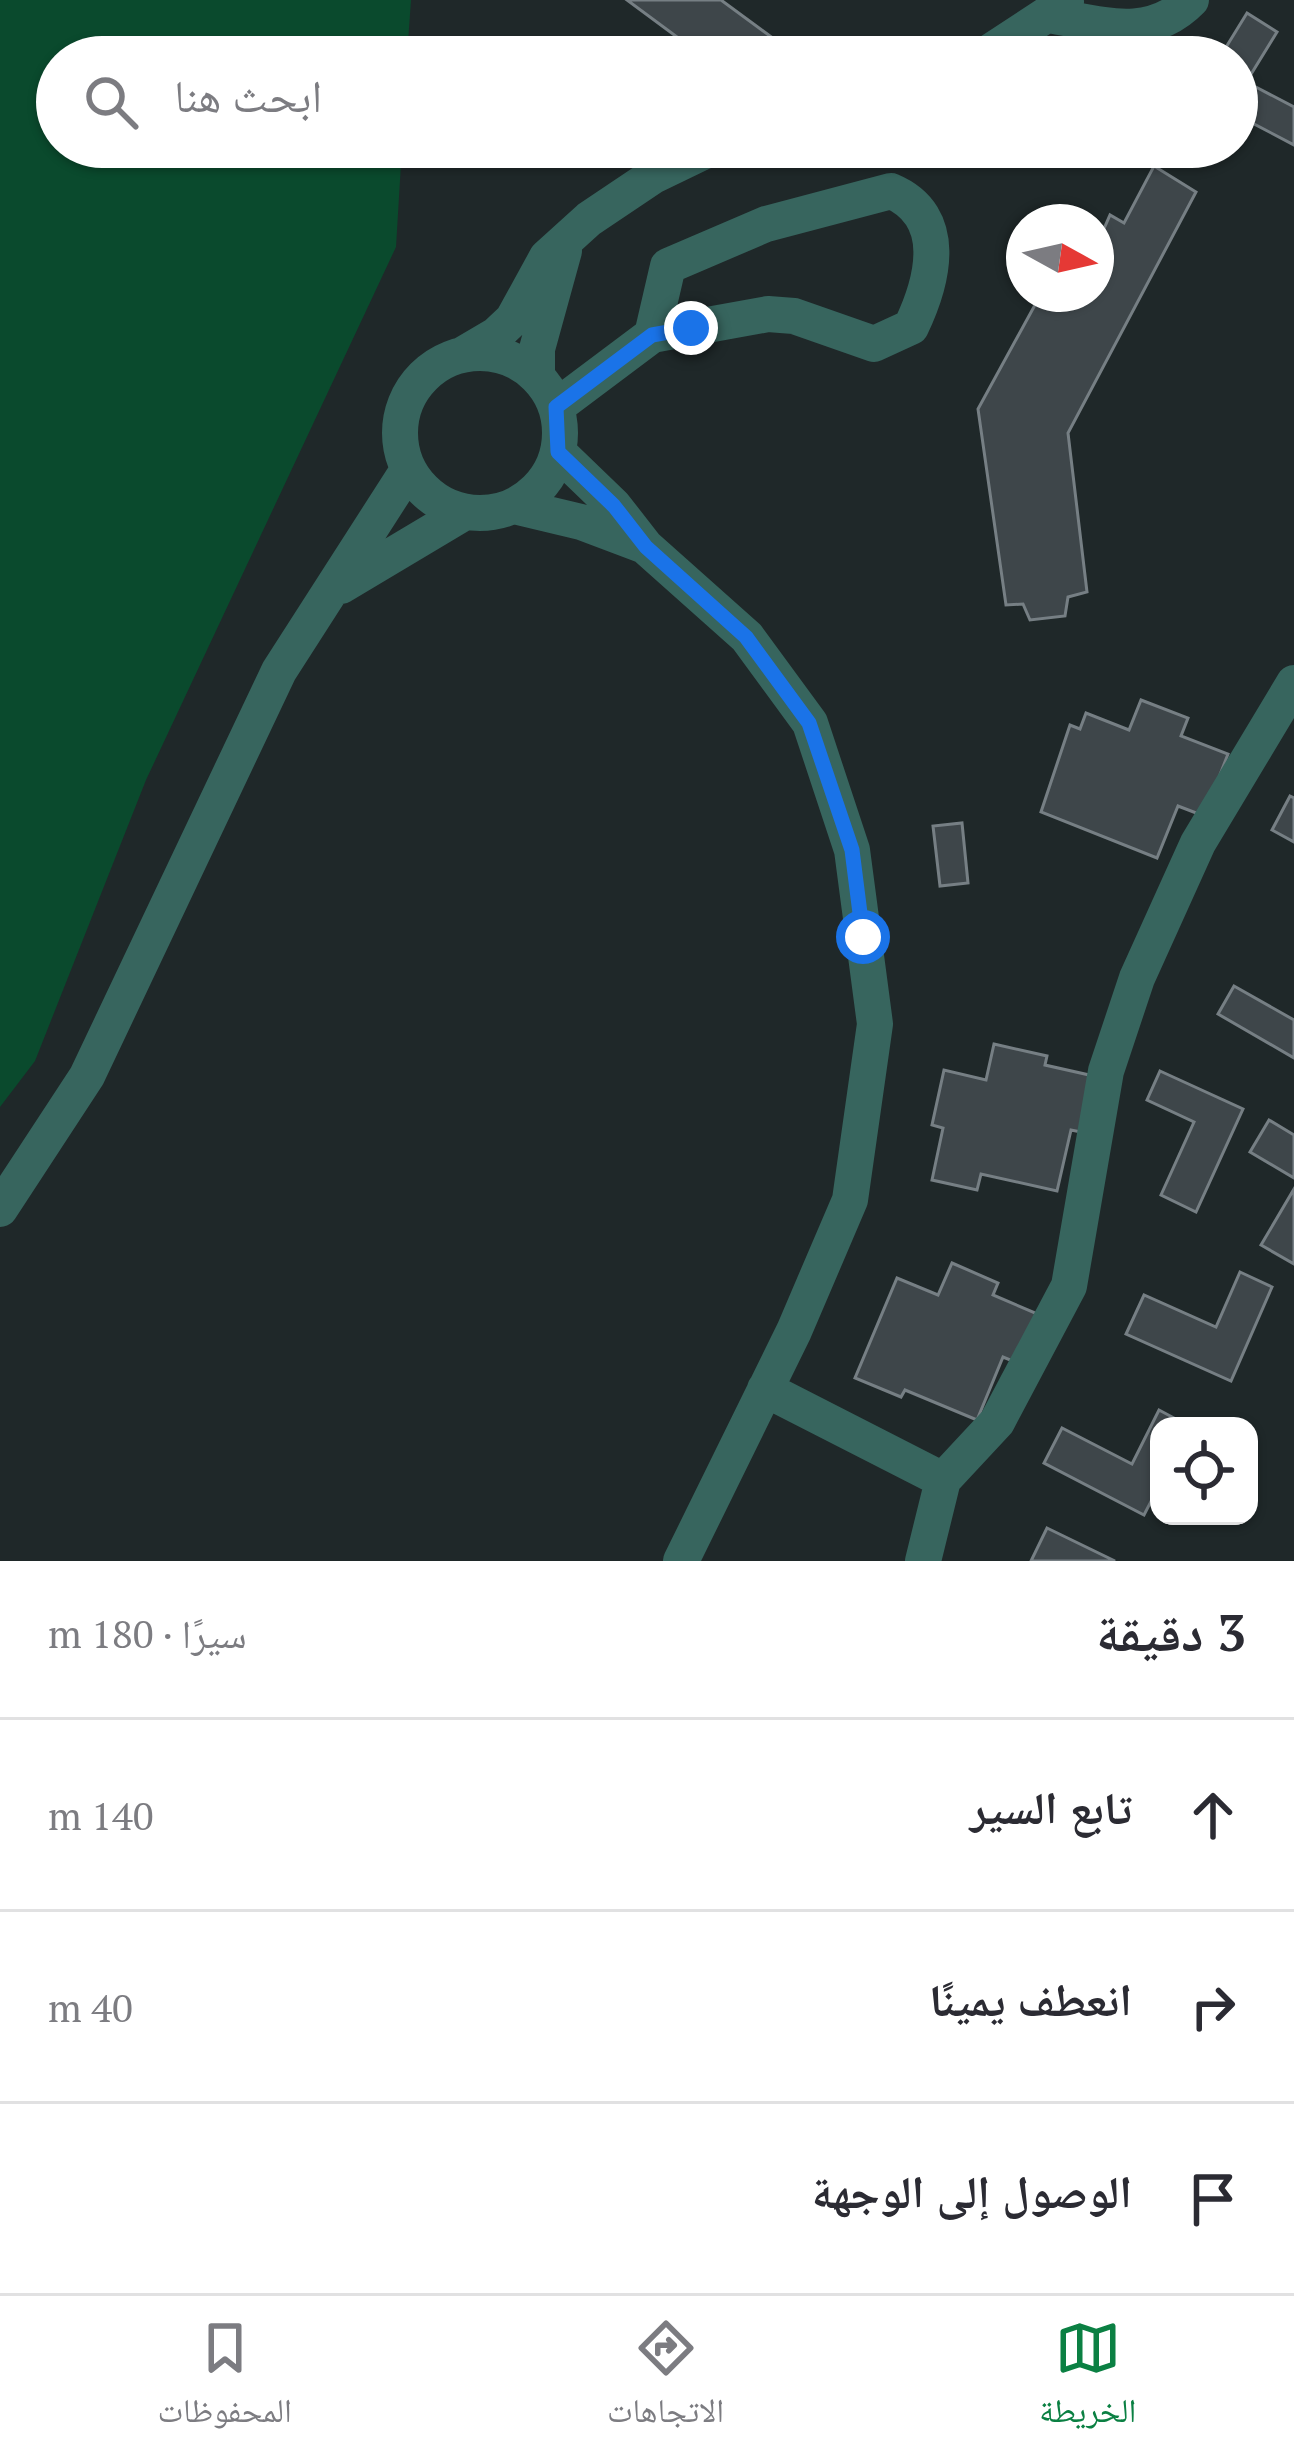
<!DOCTYPE html>
<html lang="ar">
<meta charset="utf-8">
<style>
body{margin:0;font-family:"PT Serif","Noto Naskh Arabic",serif;background:#f7f7f7;color:#2b2b33;direction:rtl}
.controls{position:absolute;right:36px;bottom:36px;display:grid;overflow:hidden;border-radius:24px;box-shadow:0 3px 9px #0004}
.controls button{width:108px;height:108px;display:grid;place-items:center;padding:0;border:0;border-bottom:3px solid #e1e1e2;background:#fff;color:#2b2b33;font:60px sans-serif}
.compass{position:absolute;left:1006px;top:204px;width:108px;height:108px;border-radius:50%;background:#fff;box-shadow:0 3px 9px #0004;rotate:98deg}
.stop{position:absolute;width:36px;height:36px;margin:-27px;border:9px solid #1a73e8;border-radius:50%;background:#fff}
.stop.end{background:#1a73e8;border-color:#fff;box-shadow:0 3px 12px #0008}
.list{margin:0;padding:0;list-style:none}
h2{display:flex;justify-content:space-between;align-items:center;height:156px;margin:0;padding:0 48px;font-size:51px}
h2 small{font-size:39px;font-weight:400;color:#7c7c81}
.list li{display:grid;grid-template-columns:78px 1fr auto;gap:36px;align-items:center;box-sizing:border-box;height:192px;padding:0 48px;border-top:3px solid #e1e1e2}
.list b{display:block;font-size:45px;white-space:nowrap}
.list em{font-size:39px;font-style:normal;color:#7c7c81}
.icon{flex:none;width:66px;height:66px;fill:none;stroke:currentColor;stroke-width:2;stroke-linecap:round;stroke-linejoin:round}
.map{position:relative;flex:none;width:1294px;height:1561px;overflow:hidden;direction:ltr}
.search{position:absolute;background:#fff;box-shadow:0 3px 9px #0004;left:36px;right:36px;top:36px;height:132px;display:flex;align-items:center;gap:30px;box-sizing:border-box;padding:0 42px;border-radius:66px;color:#7c7c81;font-size:45px}
.sheet{height:732px;background:#fff}
nav{display:flex;justify-content:space-around;align-items:center;box-sizing:border-box;height:168px;border-top:3px solid #e1e1e2;background:#fff;font-size:33px;color:#7c7c81}
nav a{display:grid;justify-items:center;gap:6px}
nav .on{color:#0b8043}
.map>svg:first-child{display:block}
.green{fill:#0a4a2d}
.building{fill:#3e464a;stroke:#767f84;stroke-width:3}
.lines{fill:none;stroke-linecap:round;stroke-linejoin:round}
.minor{stroke:#37655e;stroke-width:36}
.route{stroke:#1a73e8;stroke-width:15}
</style>
<div class="map">
<svg width="1294" height="1561" viewBox="0 0 1294 1561">
<rect width="100%" height="100%" fill="#1f2829"/>
<!-- green -->
<path class="green" d="M0 0H411L407 57H57V147H402L396 247 146 780 35 1061 0 1107Z"/>
<!-- building -->
<path class="building" d="M627 0H721L781 44 772 57H704Z
M1247 13 1277 32 1237 97V57H1220Z
M1252 85 1294 107V145L1237 115Z
M1154 166 1196 192 1068 433 1087 592 1068 597 1065 616 1030 620 1023 604 1006 605 978 409 1041 294H1096V247L1110 215 1124 223Z
M1141 700 1188 718 1181 736 1228 754 1204 816 1178 806 1157 858 1041 812 1070 725 1080 729 1086 713 1129 730Z
M1290 796 1294 798V842L1272 830Z
M962 823 968 883 940 886 933 826Z
M1234 986 1294 1020V1058L1218 1014Z
M994 1044 1047 1056 1045 1065 1098 1077 1086 1133 1071 1130 1057 1191 981 1174 977 1190 932 1180 943 1128 932 1125 944 1070 986 1080Z
M1160 1071 1243 1109 1196 1212 1161 1195 1194 1122 1147 1100Z
M1269 1120 1294 1135V1178L1250 1152Z
M1294 1189V1264L1261 1245Z
M952 1263 998 1283 993 1295 1040 1315 1020 1364 1003 1357 977 1420 905 1390 901 1397 855 1378 897 1278 938 1295Z
M1240 1272 1272 1287 1231 1381 1126 1334 1144 1295 1216 1327Z
M1159 1410 1189 1426H1159V1486L1144 1515 1044 1463 1062 1428 1132 1464Z
M1047 1528 1115 1561H1031Z"/>
<g class="lines">
<!-- minor -->
<path class="minor" d="M1049 15C1101 24 1150 42 1191 0
M982 57 1066 2
M400 433a80 80 0 1 1 160 0a80 80 0 1 1-160 0Z
M462 355 496 335 513 319 547 257 589 219 653 176 713 147
M537 377V349L564 251
M556 407 652 335 768 314 794 316 874 344 911 327C933 281 950 216 891 191L766 224 668 266 652 335
M558 452 614 506 646 547 747 637 810 723 852 850 875 1024 850 1200 794 1331 681 1561
M514 506 581 522 642 545
M341 586 465 512
M0 1209 87 1076 279 671 408 470
M765 1389 943 1480
M923 1561 943 1480 997 1422 1069 1286 1106 1071 1137 978 1198 843 1294 683"/>
</g>
<g class="lines">
<!-- route -->
<path class="route" d="M691 328 652 335 556 407 558 452 614 506 646 547 746 637 809 723 852 850 863 937"/>
</g>
</svg>
<div class="controls">
<button><svg class="icon" aria-label="locate" viewBox="0 0 24 24"><circle cx="12" cy="12" r="6"/><path d="M12 2v4M12 18v4M2 12h4M18 12h4"/></svg></button>
</div>
<svg class="compass" viewBox="-18 -18 36 36"><path d="M0-13l5 13h-10z" fill="#e53935"/><path d="M0 13l5-13h-10z" fill="#7c7c81"/></svg>
<div class="stop" style="left:863px;top:937px"></div>
<div class="stop end" style="left:691px;top:328px"></div>
<div class="search"><svg class="icon" aria-label="search" viewBox="0 0 24 24"><circle cx="10" cy="10" r="6"/><path d="M15 15l6 6"/></svg>ابحث هنا</div>
</div>
<section class="sheet">
<h2>3 دقيقة<small>سيرًا · 180 m</small></h2>
<ul class="list">
<li><svg class="icon" aria-label="ahead" viewBox="0 0 24 24"><path d="M12 20V5M6 11l6-6 6 6"/></svg><div><b>تابع السير</b></div><em>140 m</em></li>
<li><svg class="icon" aria-label="right" viewBox="0 0 24 24"><path d="M7 20v-9h11M14 6l5 5-5 5"/></svg><div><b>انعطف يمينًا</b></div><em>40 m</em></li>
<li><svg class="icon" aria-label="arrive" viewBox="0 0 24 24"><path d="M6 21V4h12l-3 4 3 4H6"/></svg><div><b>الوصول إلى الوجهة</b></div></li>
</ul>
</section>
<nav>
<a class="on"><svg class="icon" aria-label="map" viewBox="0 0 24 24"><path d="M3 6l6-2 6 2 6-2v14l-6 2-6-2-6 2zM9 4v14M15 6v14"/></svg>الخريطة</a>
<a><svg class="icon" aria-label="directions" viewBox="0 0 24 24"><path d="M12 3l9 9-9 9-9-9zM9 14v-3h6M13 9l2 2-2 2"/></svg>الاتجاهات</a>
<a><svg class="icon" aria-label="saved" viewBox="0 0 24 24"><path d="M7 4h10v16l-5-4-5 4z"/></svg>المحفوظات</a>
</nav>
